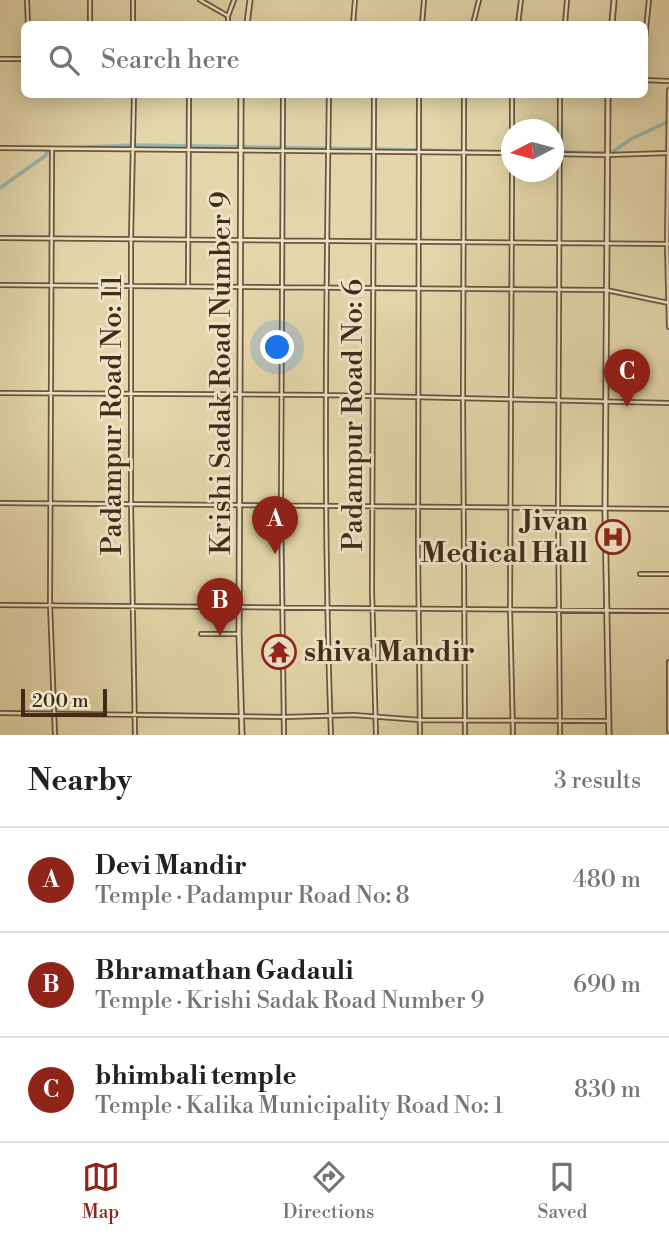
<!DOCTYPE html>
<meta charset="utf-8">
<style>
body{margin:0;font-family:"Libre Bodoni",serif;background:#f2f2f2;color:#202124}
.compass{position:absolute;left:501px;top:119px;width:63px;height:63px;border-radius:50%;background:#fff;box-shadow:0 4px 18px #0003;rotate:264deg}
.scale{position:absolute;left:21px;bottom:18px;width:86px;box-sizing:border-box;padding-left:7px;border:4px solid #422c17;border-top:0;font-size:19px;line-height:24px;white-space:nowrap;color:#422c17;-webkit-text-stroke:5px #ede4c8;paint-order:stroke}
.you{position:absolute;left:278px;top:348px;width:24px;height:24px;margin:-18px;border:5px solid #fff;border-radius:50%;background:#1a73e8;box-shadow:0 0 0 10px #1a73e833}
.badge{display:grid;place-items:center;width:46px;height:46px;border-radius:50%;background:#8f2418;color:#fff;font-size:23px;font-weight:700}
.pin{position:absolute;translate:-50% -58px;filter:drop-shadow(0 2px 4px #0008)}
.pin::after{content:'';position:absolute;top:37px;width:24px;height:21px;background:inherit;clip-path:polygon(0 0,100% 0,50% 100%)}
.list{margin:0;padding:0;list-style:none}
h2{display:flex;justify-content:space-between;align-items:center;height:91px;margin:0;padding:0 28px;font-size:30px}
h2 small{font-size:23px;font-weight:400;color:#757577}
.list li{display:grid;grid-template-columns:46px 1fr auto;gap:21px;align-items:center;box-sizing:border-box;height:105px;padding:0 28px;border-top:2px solid #e0e0e0}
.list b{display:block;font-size:26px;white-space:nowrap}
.list p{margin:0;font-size:23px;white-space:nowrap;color:#757577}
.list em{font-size:23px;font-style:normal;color:#757577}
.icon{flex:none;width:38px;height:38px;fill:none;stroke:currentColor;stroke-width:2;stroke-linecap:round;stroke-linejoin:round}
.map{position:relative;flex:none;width:669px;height:735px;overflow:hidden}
.search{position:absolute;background:#fff;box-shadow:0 4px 18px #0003;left:21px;right:21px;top:21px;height:77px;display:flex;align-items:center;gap:18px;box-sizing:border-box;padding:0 24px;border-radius:10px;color:#757577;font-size:26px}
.sheet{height:406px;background:#fff}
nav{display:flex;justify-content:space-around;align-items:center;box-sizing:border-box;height:98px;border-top:2px solid #e0e0e0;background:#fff;font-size:19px;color:#757577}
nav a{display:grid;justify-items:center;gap:4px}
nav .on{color:#8f2418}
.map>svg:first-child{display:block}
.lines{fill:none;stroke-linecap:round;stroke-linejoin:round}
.canal{stroke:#98b7b2;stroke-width:3.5}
.minor-casing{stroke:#6a563c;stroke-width:6}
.tertiary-casing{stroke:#6a563c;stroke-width:7}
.minor{stroke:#ede4c8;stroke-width:2.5}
.tertiary{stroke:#ede4c8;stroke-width:3.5}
.labels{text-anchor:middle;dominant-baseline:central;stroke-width:6;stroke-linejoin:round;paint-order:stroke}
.street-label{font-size:28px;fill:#422c17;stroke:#ede4c8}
.poi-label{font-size:28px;font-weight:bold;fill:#422c17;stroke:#ede4c8;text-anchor:end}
</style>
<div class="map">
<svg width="669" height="735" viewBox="0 0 669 735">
<rect width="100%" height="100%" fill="#e3d6aa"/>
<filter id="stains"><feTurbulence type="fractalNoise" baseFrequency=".00286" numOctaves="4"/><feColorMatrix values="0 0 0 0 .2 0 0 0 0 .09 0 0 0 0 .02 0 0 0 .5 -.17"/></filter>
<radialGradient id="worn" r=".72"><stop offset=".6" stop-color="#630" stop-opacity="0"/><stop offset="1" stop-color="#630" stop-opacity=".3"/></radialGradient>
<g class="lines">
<!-- canal -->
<path class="canal" d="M58 148 134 145 372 149
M376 149 417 150
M420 150 463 151
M467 151 512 152
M554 152H557
M562 152 611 153 631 139 667 122
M0 188 45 156 50 148"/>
<!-- minor casing -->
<g class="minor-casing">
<path id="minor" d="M27 0 28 24
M90 0V24
M200 0 228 16
M133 24V0
M228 24V16L234 0
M353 24 355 0
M422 24 424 0
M473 24 479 0
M518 24 521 0
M565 24 567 0
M644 48 649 0
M0 59H24
M644 80 669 81
M669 90 667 244 669 327
M134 94 131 238V505L135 735
M283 94 281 505 284 735
M329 94C326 308 323 522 331 735
M374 94 372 591 376 735
M419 94 418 546 420 735
M464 94 463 399 465 735
M512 130V94
M0 148 512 153
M52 149 50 604 55 735
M554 154 607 155 669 153
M512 172 510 610 513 735
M0 238 669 244
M0 285 606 290 669 303
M188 286 189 94
M0 393 326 395 669 403
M0 503 669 509
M640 574H669
M0 605 669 611
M201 634H239
M669 662V731
M0 713 284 717 354 715 420 720 609 721
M560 735 558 510 560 94"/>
</g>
<!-- tertiary casing -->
<g class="tertiary-casing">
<path id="tertiary" d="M247 24 250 0
M612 24 614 0
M241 94 239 634 242 735
M608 94 605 510 609 735"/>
</g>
<!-- minor -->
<use href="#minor" class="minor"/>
<!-- tertiary -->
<use href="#tertiary" class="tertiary"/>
</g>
<!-- icons -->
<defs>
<g id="hospital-ring" transform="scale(1.75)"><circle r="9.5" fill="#ede4c8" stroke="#8f2418" stroke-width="1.5"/><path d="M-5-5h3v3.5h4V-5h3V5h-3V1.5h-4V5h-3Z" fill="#8f2418"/></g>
<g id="temple-ring" transform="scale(1.75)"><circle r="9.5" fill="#ede4c8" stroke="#8f2418" stroke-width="1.5"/><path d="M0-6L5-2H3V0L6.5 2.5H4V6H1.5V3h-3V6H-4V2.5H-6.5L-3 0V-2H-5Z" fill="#8f2418"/></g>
</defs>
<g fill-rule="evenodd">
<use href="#hospital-ring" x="613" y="537"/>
<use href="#temple-ring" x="279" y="652"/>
</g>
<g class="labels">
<!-- street labels -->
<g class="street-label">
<text transform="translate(221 373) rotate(-90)">Krishi Sadak Road Number 9</text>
<text transform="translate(112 415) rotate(-90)">Padampur Road No: 11</text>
<text transform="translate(353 415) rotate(-90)">Padampur Road No: 6</text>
</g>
<!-- poi labels -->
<g class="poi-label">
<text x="588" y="521">Jivan<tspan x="588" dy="32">Medical Hall</tspan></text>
<text x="304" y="652" text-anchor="start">shiva Mandir</text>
</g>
</g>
<rect width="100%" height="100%" filter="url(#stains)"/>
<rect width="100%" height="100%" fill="url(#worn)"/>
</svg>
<svg class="compass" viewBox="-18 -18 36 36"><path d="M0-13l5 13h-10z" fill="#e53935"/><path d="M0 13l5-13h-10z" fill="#757577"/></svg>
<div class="scale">200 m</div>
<div class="you"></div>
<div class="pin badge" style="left:275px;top:554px">A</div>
<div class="pin badge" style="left:220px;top:636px">B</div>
<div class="pin badge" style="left:627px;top:407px">C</div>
<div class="search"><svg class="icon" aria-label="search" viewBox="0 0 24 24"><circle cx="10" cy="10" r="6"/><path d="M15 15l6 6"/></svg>Search here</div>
</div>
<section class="sheet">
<h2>Nearby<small>3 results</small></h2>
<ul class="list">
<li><span class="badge">A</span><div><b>Devi Mandir</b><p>Temple · Padampur Road No: 8</p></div><em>480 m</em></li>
<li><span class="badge">B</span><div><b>Bhramathan Gadauli</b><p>Temple · Krishi Sadak Road Number 9</p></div><em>690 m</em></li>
<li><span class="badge">C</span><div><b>bhimbali temple</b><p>Temple · Kalika Municipality Road No: 1</p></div><em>830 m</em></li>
</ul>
</section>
<nav>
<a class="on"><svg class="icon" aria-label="map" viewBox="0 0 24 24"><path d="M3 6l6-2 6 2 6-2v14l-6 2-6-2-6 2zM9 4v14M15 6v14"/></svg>Map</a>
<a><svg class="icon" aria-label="directions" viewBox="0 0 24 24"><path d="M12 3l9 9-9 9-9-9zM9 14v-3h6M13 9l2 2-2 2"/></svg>Directions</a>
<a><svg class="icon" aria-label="saved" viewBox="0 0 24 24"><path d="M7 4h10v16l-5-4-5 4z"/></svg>Saved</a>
</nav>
